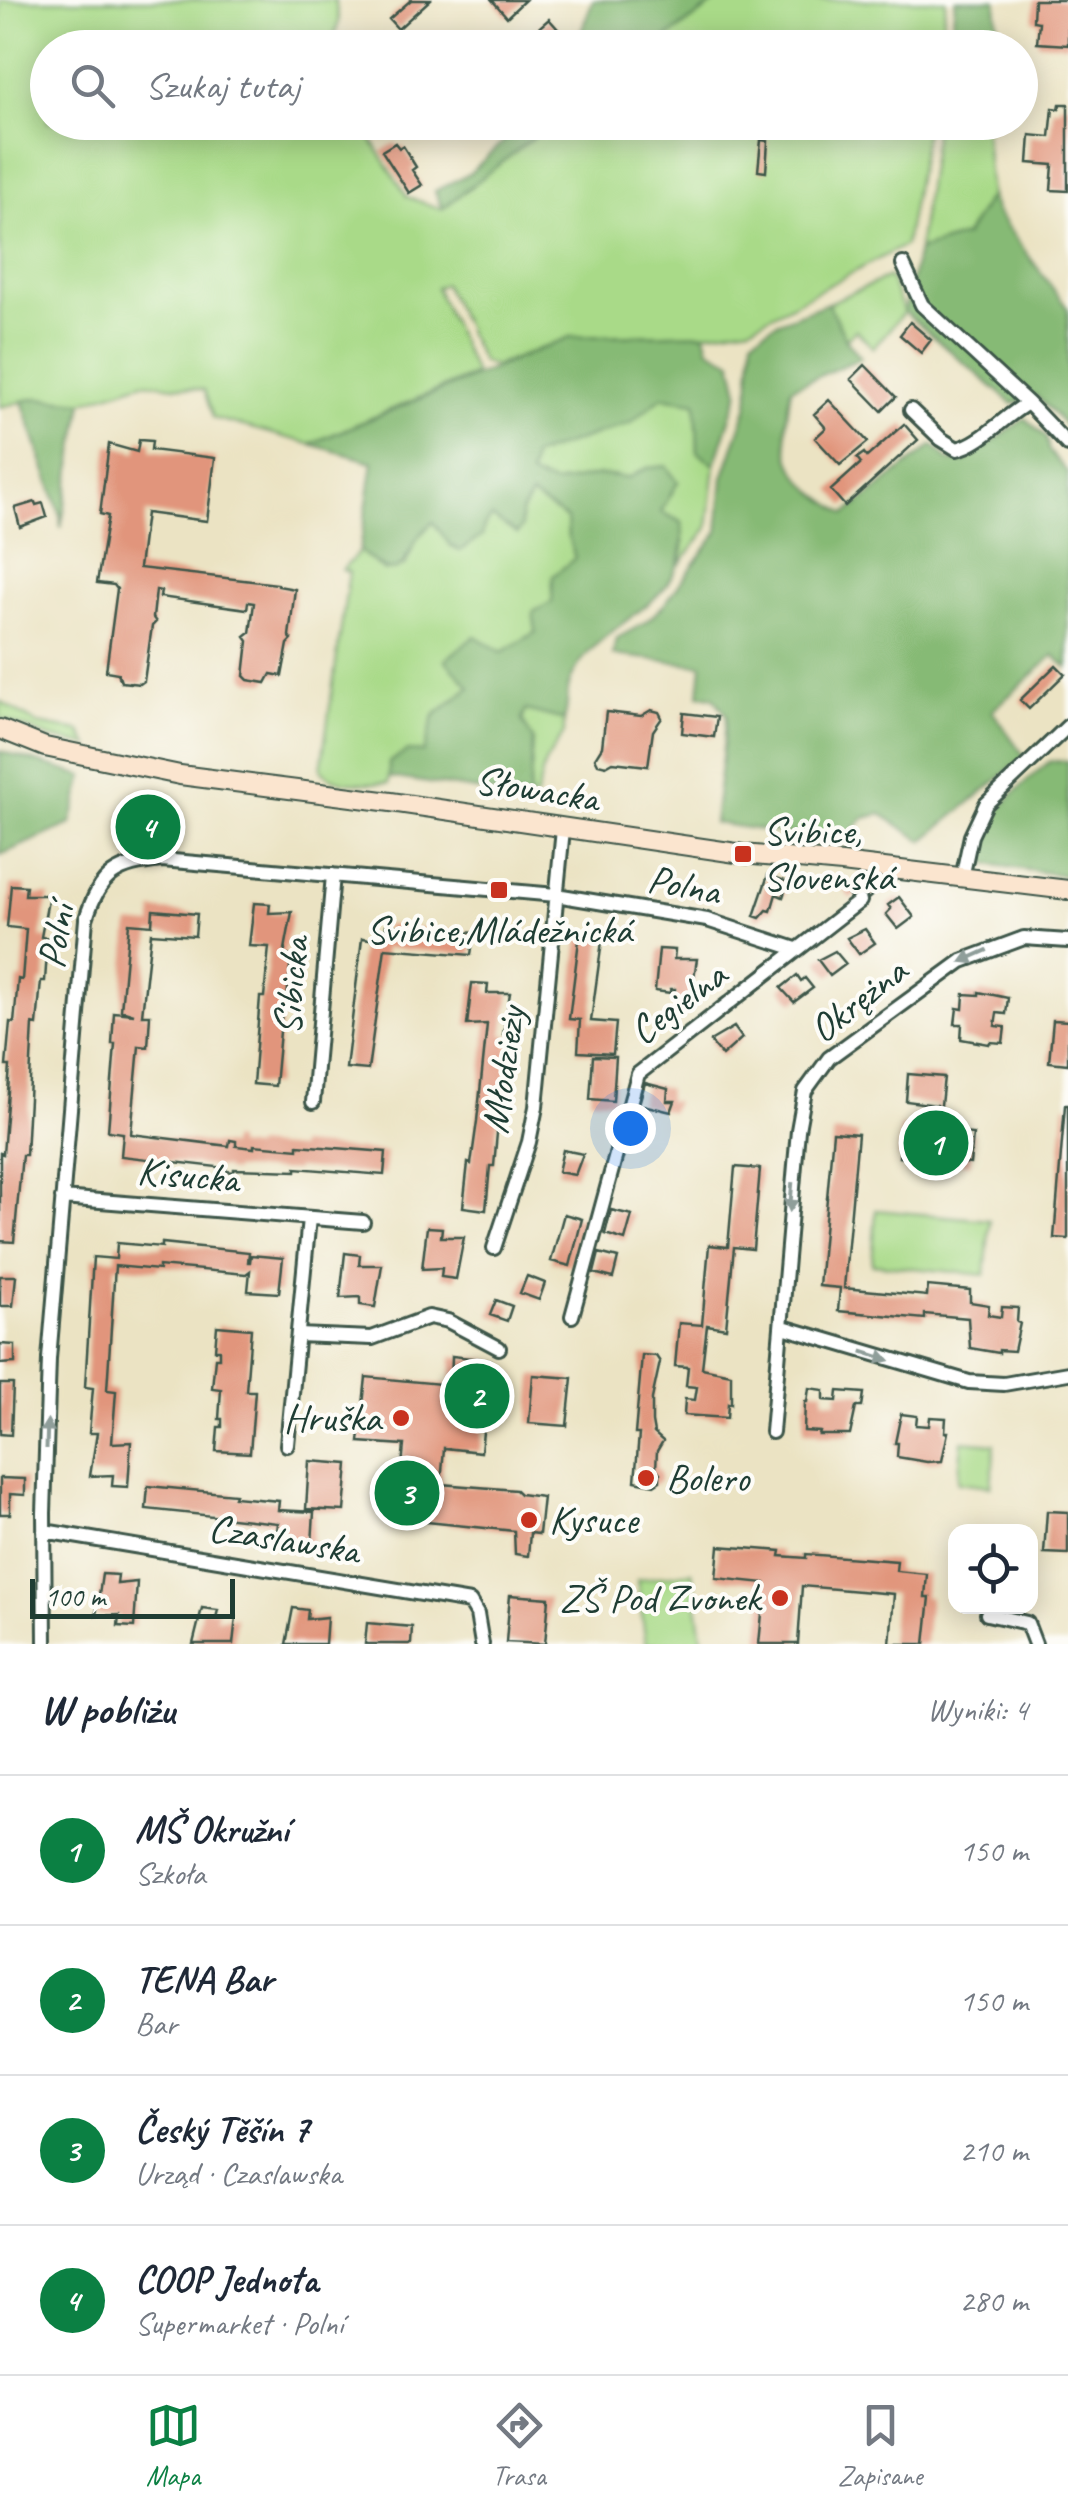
<!DOCTYPE html>
<html lang="pl">
<meta charset="utf-8">
<style>
body{margin:0;font-family:Caveat,sans-serif;background:#f6f6f7;color:#1f2937}
.controls{position:absolute;right:30px;bottom:30px;display:grid;overflow:hidden;border-radius:20px;box-shadow:0 5px 25px #0003}
.controls button{width:90px;height:90px;display:grid;place-items:center;padding:0;border:0;border-bottom:2px solid #e0e1e3;background:#fff;color:#1f2937;font:50px sans-serif}
.scale{position:absolute;left:30px;bottom:25px;width:205px;box-sizing:border-box;padding-left:10px;border:5px solid #1f3d34;border-top:0;font-size:28px;line-height:35px;white-space:nowrap;color:#1f3d34;-webkit-text-stroke:8px #fdfcf7;paint-order:stroke}
.you{position:absolute;left:630px;top:1128px;width:35px;height:35px;margin:-25px;border:8px solid #fff;border-radius:50%;background:#1a73e8;box-shadow:0 0 0 15px #1a73e833}
.badge{display:grid;place-items:center;width:65px;height:65px;border-radius:50%;background:#0b8043;color:#fff;font-size:32px;font-weight:700}
.pin{position:absolute;translate:-50% -50%;border:5px solid #fff;box-shadow:0 2px 10px #0006}
.list{margin:0;padding:0;list-style:none}
h2{display:flex;justify-content:space-between;align-items:center;height:130px;margin:0;padding:0 40px;font-size:42px}
h2 small{font-size:32px;font-weight:400;color:#747a83}
.list li{display:grid;grid-template-columns:65px 1fr auto;gap:30px;align-items:center;box-sizing:border-box;height:150px;padding:0 40px;border-top:2px solid #e0e1e3}
.list b{display:block;font-size:38px;white-space:nowrap}
.list p{margin:0;font-size:32px;white-space:nowrap;color:#747a83}
.list em{font-size:32px;font-style:normal;color:#747a83}
.icon{flex:none;width:55px;height:55px;fill:none;stroke:currentColor;stroke-width:2;stroke-linecap:round;stroke-linejoin:round}
.map{position:relative;flex:none;width:1068px;height:1644px;overflow:hidden}
.search{position:absolute;background:#fff;box-shadow:0 5px 25px #0003;left:30px;right:30px;top:30px;height:110px;display:flex;align-items:center;gap:25px;box-sizing:border-box;padding:0 35px;border-radius:55px;color:#747a83;font-size:38px}
.sheet{height:730px;background:#fff}
nav{display:flex;justify-content:space-around;align-items:center;box-sizing:border-box;height:140px;border-top:2px solid #e0e1e3;background:#fff;font-size:28px;color:#747a83}
nav a{display:grid;justify-items:center;gap:5px}
nav .on{color:#0b8043}
.map>svg:first-child{display:block}
.green{fill:#a9da88;stroke:#648c5e;stroke-width:2.5}
.forest{fill:#86ba74;stroke:#527c54;stroke-width:2.5}
.building{fill:#e1957b}
.lines{fill:none;stroke-linecap:round;stroke-linejoin:round}
.street-casing{stroke:#3e5649;stroke-width:18}
.secondary-casing{stroke:#3e5649;stroke-width:22}
.street{stroke:#fff;stroke-width:12}
.secondary{stroke:#fbe5cf;stroke-width:18}
.oneway{fill:#8f9e9a}
.poi-dot{fill:#c8321e;stroke:#fdfcf7;stroke-width:4}
.labels{text-anchor:middle;dominant-baseline:central;stroke-width:8;stroke-linejoin:round;paint-order:stroke}
.street-label{font-size:40px;fill:#1f3d34;stroke:#fdfcf7}
.poi-label{font-size:40px;fill:#1f3d34;stroke:#fdfcf7;text-anchor:start}
</style>
<div class="map">
<svg width="1068" height="1644" viewBox="0 0 1068 1644">
<rect width="100%" height="100%" fill="#fdfcf7"/>
<filter id="ink" filterUnits="userSpaceOnUse"><feTurbulence type="fractalNoise" baseFrequency=".01" numOctaves="2"/><feDisplacementMap in="SourceGraphic" scale="20" xChannelSelector="R" yChannelSelector="G"/><feConvolveMatrix kernelMatrix="1 2 1 2 8 2 1 2 1" color-interpolation-filters="sRGB"/></filter>
<filter id="wash" filterUnits="userSpaceOnUse"><feTurbulence type="fractalNoise" baseFrequency=".0048" numOctaves="4" result="noise"/><feDisplacementMap in="SourceGraphic" scale="40" xChannelSelector="R" yChannelSelector="G"/><feGaussianBlur stdDeviation="2.25" result="paint"/><feColorMatrix in="noise" values="0 0 0 0 0 0 0 0 0 0 0 0 0 0 0 0 0 1.4 0 .05"/><feComposite in="paint" operator="in"/></filter>
<g filter="url(#wash)">
<rect width="100%" height="100%" fill="#ebe3c3"/>
<!-- green -->
<path class="green" d="M0 0H335L339 22 330 47 48 48V122L361 123 407 197 442 209 552 123H927L905 245 751 326 705 333 570 337 495 366 482 362 444 284 436 288 475 374 310 444 213 418 204 390 144 382 83 402 38 398 0 407Z
M719 0H946L940 47 654 48Z
M936 123H984L990 195 965 236 918 250Z
M889 277 904 312 873 348 856 330 846 339 828 303Z
M662 397 696 402 698 452 715 465 708 528 681 563 684 542 660 512 678 482 647 468 628 478 599 475 555 484 530 476 533 456 630 423Z
M531 496 567 519 568 536 575 558 536 632 502 652 446 660 470 686 434 716 424 753 389 762V783C367 782 335 788 321 769L349 572 342 570 360 551 384 571 405 566 417 538 434 521 469 543 482 536 484 526 492 517 521 528V513Z
M0 701 38 724 80 731 89 746 51 738 0 718Z
M526 709 564 720V733L545 763 536 797 529 798 533 740 522 720Z
M876 1210 990 1220 985 1275 872 1264Z
M962 1441 995 1444 991 1486 958 1482Z
M692 1572 703 1644H646L637 1580Z"/>
<!-- forest -->
<path class="forest" d="M593 0H719L654 47H575Z
M955 0H996L999 47H967L957 44 952 31Z
M523 123H552L442 209 435 191 470 173Z
M990 195 996 212 1068 309V428L1035 395 1013 404 904 312 918 250 965 236Z
M828 303 846 339 861 358 791 388C779 457 786 477 846 514L933 445 949 461 965 462 1025 418 1046 437 1049 451 1068 473V669L1054 655 992 711 1025 757 923 841 881 814 864 818 842 842 714 823 727 715 713 697 699 695 702 665 613 655 617 638 645 623 664 605 718 532 723 478 748 405 753 338 776 323Z
M705 333 709 349 732 361 739 391 715 465 698 452 696 402 662 397 630 423 533 456 530 476 555 484 599 475 628 478 647 468 666 466 678 482 661 512 682 522C692 610 605 612 573 675 564 691 570 704 564 720L526 710 522 720 533 740 529 798 389 777V762L408 751 424 752 434 716 470 687 445 660 475 636 502 652 536 632 533 612 552 602 553 576 575 558 568 536 567 519 531 496 521 512V528L517 534 492 517 484 526 482 536 460 551 450 545 433 522C398 548 412 597 360 551L373 462 310 444 570 337Z
M38 398 83 402 61 528 60 514 22 401Z
M0 751 84 776 71 824 0 855Z
M1050 761H1068V876L988 864 982 855C986 812 1020 787 1050 761Z"/>
<g id="blocks">
<!-- building -->
<path class="building" d="M411 0H430L398 29 389 19Z
M492 0H525L507 17Z
M1034 0H1068V45L1037 43 1039 22 1033 21Z
M549 19 565 37 553 48H536L527 38Z
M1060 104H1068V191L1051 190 1053 165 1028 163 1030 135 1050 137 1053 108 1059 109Z
M761 140 768 141 766 172 758 171Z
M395 143 399 148 403 146 416 167 412 170 422 185 409 193 382 151Z
M910 322 931 340 921 353 900 335Z
M865 365 896 397 882 411 851 379Z
M829 400 868 442 840 465 815 438 826 428 814 414Z
M904 424 918 440 845 506 831 490 861 463 857 458 864 453 867 457Z
M139 440 152 441 151 450 215 458 207 521 146 513 139 568 278 584V586L295 589 289 636 292 640 288 644 282 676 271 674 266 683 248 680 244 676 248 641 245 637 250 633 254 603 248 602 247 609 160 597 161 591 156 590 153 618 156 622 152 626 144 681 140 684 121 682 118 673 106 671 117 589 114 585 97 583 108 516 100 514 109 444 137 452Z
M35 502 36 505 43 503 47 517 20 527 15 508Z
M1056 665 1065 674 1029 709 1020 700Z
M651 710 659 712 662 718 653 731 648 766 613 762 606 766 598 764 595 758 602 747 606 712 641 716Z
M684 713 717 717 714 737 682 733Z
M130 807 166 812 162 839 133 834 135 820 129 819Z
M768 875 788 882 783 897 776 894 771 911 767 910 760 918 754 916Z
M855 883 875 886 878 890 868 899H864L859 892 851 899 845 891Z
M11 885 26 886 25 895H49L41 937 48 938 45 981H41L37 1025 33 1024 26 1155H22L14 1242 0 1241V1153L3 1154 10 1066H6L10 1022 14 1023 18 979 22 980 26 929 7 927Z
M899 897 914 917 898 929 886 914 891 909 888 905Z
M254 903 270 904 269 913 292 912 284 955 291 956 287 999H283L275 1086 253 1084 260 997H264L269 947 249 946Z
M153 910 197 914 195 936 151 933 142 1015H150L148 1047 139 1046 131 1134 229 1146 230 1140 236 1141V1146L254 1148V1145L298 1149V1145L386 1152 384 1175 296 1168V1171L234 1169V1172L226 1171V1168L121 1156 123 1133 108 1131 115 1044H112L114 1012 134 1014 121 1010 129 923 152 925Z
M386 925 474 933 471 955 385 948 368 1070 346 1068 362 938 385 941Z
M865 929 875 943 859 954 847 938Z
M580 932 603 934 591 1021 616 1023 613 1054 578 1052 580 1020 569 1019Z
M659 949 675 950 674 959H697L690 1001 674 999 675 989H671V993L655 991Z
M835 951 846 964 830 976 818 960Z
M797 975 801 981 805 978 813 988 794 1002 781 988Z
M472 983 488 984 487 993H510L503 1035 510 1036 502 1123 498 1122 494 1166H490L486 1210 463 1207 468 1163 471 1164 477 1121 487 1024 467 1025Z
M979 992 1008 998 1006 1014 997 1013 995 1026 1005 1027 1003 1043 990 1042 989 1044 961 1039 962 1024H955L957 1008 963 1009 964 994 979 995Z
M1053 1020 1068 1021V1064L1049 1062Z
M734 1027 742 1038 722 1056 710 1041Z
M593 1056 616 1057 613 1101 590 1099Z
M908 1074 944 1077 939 1124H936L937 1105 906 1101Z
M645 1083 668 1089 667 1101H675L671 1112 639 1104Z
M1065 1105H1068V1239L1054 1238Z
M901 1127 973 1134 970 1164 899 1157Z
M833 1132 858 1134 844 1288 927 1296 928 1286 970 1290V1302L989 1305 988 1315 1001 1317 1002 1307 1018 1308 1017 1322 1020 1323 1014 1351 999 1350V1353L970 1348 968 1318 925 1314V1319L838 1311 840 1288 819 1286Z
M563 1150 583 1154 575 1175 558 1172Z
M735 1167 760 1169 753 1249 734 1247 726 1328 707 1325 702 1368 731 1374V1404L728 1403 727 1418 684 1415 685 1399 695 1400 697 1387 686 1386 688 1367 675 1366 679 1323 702 1325 709 1245 728 1247Z
M611 1210 632 1215 625 1240 605 1234Z
M564 1214 582 1219 570 1266 551 1261Z
M427 1227 442 1228 441 1237H464L456 1279 441 1277 442 1268 422 1269Z
M117 1243 162 1247V1243L249 1252 248 1262H250L251 1255 283 1258 279 1293 248 1291 250 1271 246 1274 159 1266V1270L115 1266 107 1390 116 1391 112 1443 131 1442 128 1487 112 1486 113 1475 90 1476 97 1433H89L93 1388 85 1387 93 1257 116 1259Z
M345 1253 360 1255 359 1265H382L375 1307 360 1305V1297L340 1298Z
M599 1253 618 1258 613 1278 594 1273Z
M0 1276H16L13 1306H0Z
M527 1276 545 1283 539 1300 520 1293Z
M496 1300 512 1306 507 1321 490 1315Z
M217 1326 251 1329 246 1391H255L250 1453 216 1451 218 1427H222V1419H219L221 1389 212 1388 215 1358H219V1350H215Z
M0 1344 15 1345V1363L0 1364Z
M642 1355 656 1356 660 1362 652 1399V1422L654 1433 663 1441 657 1451 656 1468 660 1473V1481L654 1485 635 1481 639 1434H635Z
M452 1356 490 1360 481 1452 444 1448 441 1484 516 1490 520 1494 543 1497 539 1534 530 1533 528 1556 515 1554 514 1531 397 1519 404 1445 359 1442 366 1377 451 1385Z
M533 1375 572 1378 567 1426 529 1423Z
M0 1384H13L11 1435 0 1434Z
M809 1388 824 1390V1400L837 1401 838 1391 864 1393 862 1407H856L850 1435H819L820 1432 804 1431 805 1402H807Z
M901 1414 917 1416 916 1425 929 1426 930 1417 946 1418 945 1432H948L942 1461 927 1462 897 1457 898 1443H895Z
M309 1461 348 1464 344 1511 306 1509Z
M0 1478 25 1479V1495L10 1494V1514H0Z
M148 1486 235 1494 234 1497 279 1501 278 1510 314 1512 312 1544 276 1541 278 1523 146 1509Z
M1047 1511 1068 1512V1554L1044 1553Z
M719 1546 781 1551 780 1556 806 1558V1554L897 1561 896 1571 927 1574 925 1597H930L925 1644H890L894 1594 802 1586 798 1644H759L765 1583 716 1578Z
M102 1574 118 1575 117 1584 137 1582 134 1627 118 1626 119 1615 96 1616Z
M510 1595 549 1598 545 1644 506 1642Z
M202 1608 218 1610 216 1618 236 1617 233 1644H193Z
M293 1608 308 1610 307 1619 327 1617 325 1644H286Z
M367 1623 412 1627 411 1644H365Z"/>
</g>
</g>
<g filter="url(#ink)">
<use href="#blocks" fill-opacity="0" stroke="#3e5649" stroke-width="2.5"/>
<g class="lines">
<!-- street casing -->
<g class="street-casing">
<path id="street" d="M903 264 922 305 1028 403 1068 445
M911 410 941 439 957 449C982 444 1005 415 1028 403
M962 878 971 836 986 804 1068 726
M313 1102 333 875
M62 1198 363 1222
M494 1248 529 1142 536 1107 563 829
M572 1316 638 1074 860 901
M783 1327 969 1382 1004 1384 1068 1373
M298 1335 372 1338 429 1317 448 1321 499 1348
M772 1432 798 1130 805 1091 829 1058 962 961 1024 938 1068 941
M287 1445 309 1218
M44 1531 470 1602 477 1614 482 1644
M987 1614 1027 1623 1035 1644
M45 1644 44 1513 49 1359 86 919C100 873 117 865 162 860L556 895 707 920 796 949"/>
</g>
<!-- secondary casing -->
<g class="secondary-casing">
<path id="secondary" d="M0 729 45 747 180 775 391 802 743 854 842 863 1068 890"/>
</g>
<!-- street -->
<use href="#street" class="street"/>
<!-- secondary -->
<use href="#secondary" class="secondary"/>
</g>
<!-- one-way arrows -->
<defs><path id="oneway-solid" d="M-6-.8H1V-3.2L6.5 0L1 3.2V.8H-6Z" transform="scale(2.5)"/></defs>
<g class="oneway">
<use href="#oneway-solid" transform="translate(974 956) rotate(156)"/>
<use href="#oneway-solid" transform="translate(791 1197) rotate(95)"/>
<use href="#oneway-solid" transform="translate(876 1356) rotate(18)"/>
<use href="#oneway-solid" transform="translate(47 1434) rotate(-88)"/>
</g>
</g>
<!-- markers -->
<g class="poi-dot">
<rect x="733" y="844" width="20" height="20" rx="5"/>
<rect x="489" y="880" width="20" height="20" rx="5"/>
<circle cx="401" cy="1418" r="10"/>
<circle cx="646" cy="1478" r="10"/>
<circle cx="529" cy="1520" r="10"/>
<circle cx="780" cy="1598" r="10"/>
</g>
<g class="labels">
<!-- street labels -->
<g class="street-label">
<text transform="translate(537 789) rotate(9)">Słowacka</text>
<text transform="translate(684 885) rotate(11)">Polna</text>
<text transform="translate(56 936) rotate(-80)">Polní</text>
<text transform="translate(291 986) rotate(-85)">Sibicka</text>
<text transform="translate(858 1000) rotate(-38)">Okrężna</text>
<text transform="translate(678 1003) rotate(-37)">Cegielna</text>
<text transform="translate(503 1070) rotate(-82)">Młodzieży</text>
<text transform="translate(188 1175) rotate(5)">Kisucka</text>
<text transform="translate(284 1539) rotate(9)">Czaslawska</text>
</g>
<!-- poi labels -->
<g class="poi-label">
<text x="763" y="831">Svibice,<tspan x="763" dy="46">Slovenská</tspan></text>
<text x="499" y="930" text-anchor="middle">Svibice,Mládežnická</text>
<text x="381" y="1418" text-anchor="end">Hruška</text>
<text x="666" y="1478">Bolero</text>
<text x="549" y="1520">Kysuce</text>
<text x="760" y="1598" text-anchor="end">ZŠ Pod Zvonek</text>
</g>
</g>
</svg>
<div class="controls">
<button><svg class="icon" aria-label="locate" viewBox="0 0 24 24"><circle cx="12" cy="12" r="6"/><path d="M12 2v4M12 18v4M2 12h4M18 12h4"/></svg></button>
</div>
<div class="scale">100 m</div>
<div class="you"></div>
<div class="pin badge" style="left:936px;top:1143px">1</div>
<div class="pin badge" style="left:477px;top:1396px">2</div>
<div class="pin badge" style="left:407px;top:1493px">3</div>
<div class="pin badge" style="left:148px;top:827px">4</div>
<div class="search"><svg class="icon" aria-label="search" viewBox="0 0 24 24"><circle cx="10" cy="10" r="6"/><path d="M15 15l6 6"/></svg>Szukaj tutaj</div>
</div>
<section class="sheet">
<h2>W pobliżu<small>Wyniki: 4</small></h2>
<ul class="list">
<li><span class="badge">1</span><div><b>MŠ Okružní</b><p>Szkoła</p></div><em>150 m</em></li>
<li><span class="badge">2</span><div><b>TENA Bar</b><p>Bar</p></div><em>150 m</em></li>
<li><span class="badge">3</span><div><b>Český Těšín 7</b><p>Urząd · Czaslawska</p></div><em>210 m</em></li>
<li><span class="badge">4</span><div><b>COOP Jednota</b><p>Supermarket · Polní</p></div><em>280 m</em></li>
</ul>
</section>
<nav>
<a class="on"><svg class="icon" aria-label="map" viewBox="0 0 24 24"><path d="M3 6l6-2 6 2 6-2v14l-6 2-6-2-6 2zM9 4v14M15 6v14"/></svg>Mapa</a>
<a><svg class="icon" aria-label="directions" viewBox="0 0 24 24"><path d="M12 3l9 9-9 9-9-9zM9 14v-3h6M13 9l2 2-2 2"/></svg>Trasa</a>
<a><svg class="icon" aria-label="saved" viewBox="0 0 24 24"><path d="M7 4h10v16l-5-4-5 4z"/></svg>Zapisane</a>
</nav>
